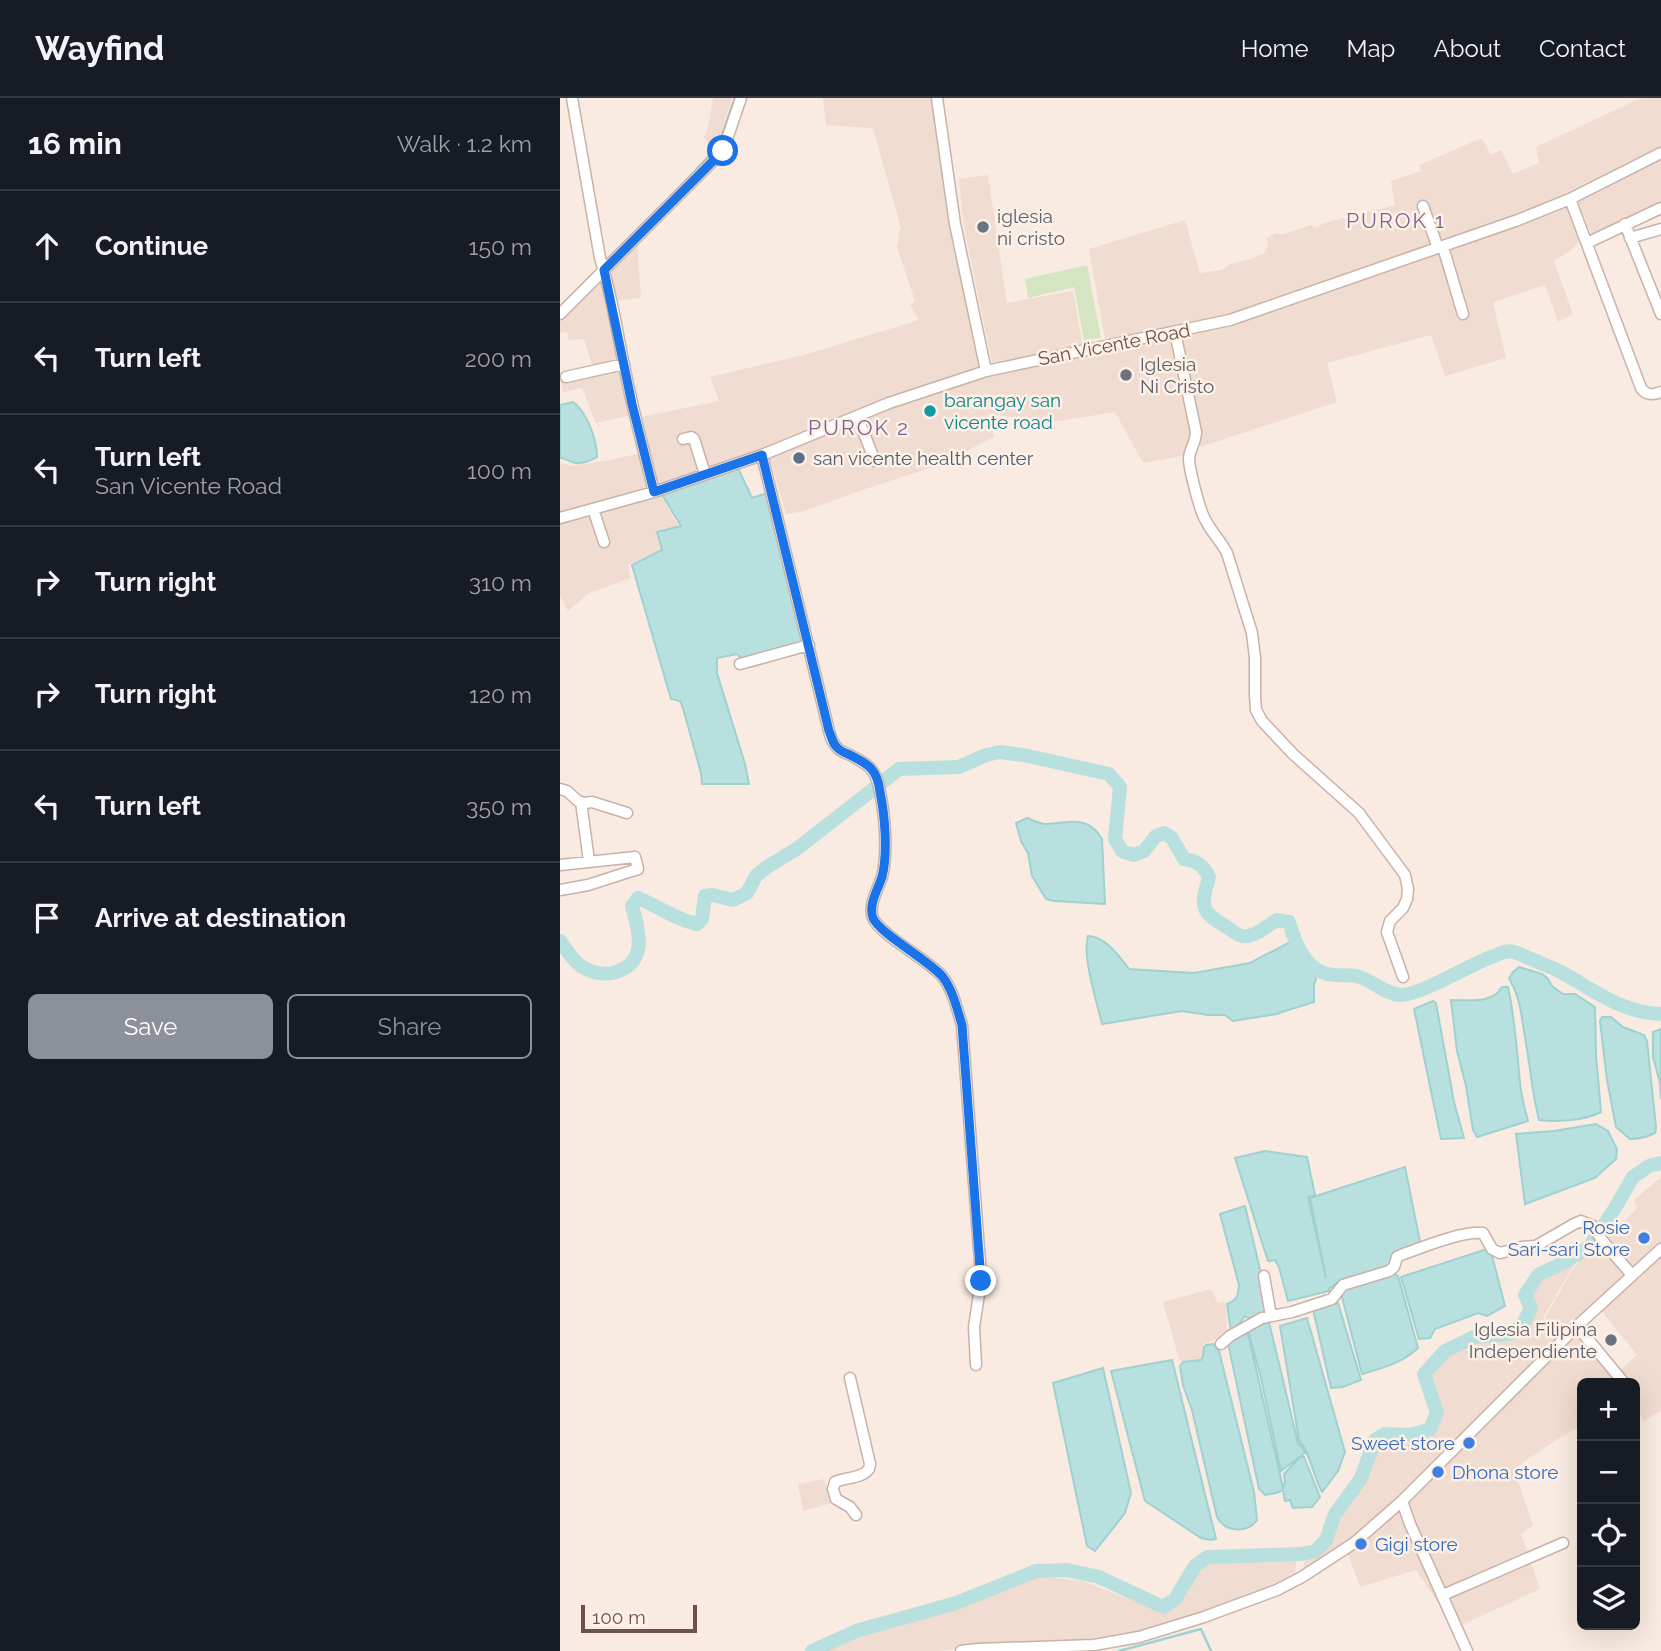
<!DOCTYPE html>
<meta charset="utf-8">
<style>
body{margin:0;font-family:Raleway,sans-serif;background:#242831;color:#f1f3f6}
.controls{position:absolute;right:21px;bottom:21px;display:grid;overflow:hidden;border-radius:10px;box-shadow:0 7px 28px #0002}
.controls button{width:63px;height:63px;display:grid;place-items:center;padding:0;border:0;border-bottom:2px solid #363941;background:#171b24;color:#f1f3f6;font:35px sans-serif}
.scale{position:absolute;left:21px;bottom:18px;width:116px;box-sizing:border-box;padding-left:7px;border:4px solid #6e514a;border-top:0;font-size:19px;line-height:24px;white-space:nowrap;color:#6e514a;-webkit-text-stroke:5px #fdf0e6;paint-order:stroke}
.stop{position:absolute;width:21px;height:21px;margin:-16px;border:5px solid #1a73e8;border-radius:50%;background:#fff}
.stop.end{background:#1a73e8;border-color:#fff;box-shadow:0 2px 7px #0008}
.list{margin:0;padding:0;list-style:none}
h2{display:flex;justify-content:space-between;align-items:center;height:91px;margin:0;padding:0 28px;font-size:30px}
h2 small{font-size:23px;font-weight:400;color:#9ea1a6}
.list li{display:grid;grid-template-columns:46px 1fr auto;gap:21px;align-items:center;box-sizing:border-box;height:112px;padding:0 28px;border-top:2px solid #363941}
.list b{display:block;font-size:26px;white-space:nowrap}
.list p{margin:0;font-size:23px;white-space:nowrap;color:#9ea1a6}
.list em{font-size:23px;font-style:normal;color:#9ea1a6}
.actions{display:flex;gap:14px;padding:21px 28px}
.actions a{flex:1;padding:16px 0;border:2px solid #8c9099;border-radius:10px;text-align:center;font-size:24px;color:#8c9099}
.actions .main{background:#8c9099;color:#fff}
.icon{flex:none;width:38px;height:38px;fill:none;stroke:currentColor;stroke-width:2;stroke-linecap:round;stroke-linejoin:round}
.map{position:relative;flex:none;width:1101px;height:1553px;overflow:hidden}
header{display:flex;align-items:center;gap:42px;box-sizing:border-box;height:98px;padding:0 35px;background:#171b24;border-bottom:2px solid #363941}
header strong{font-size:33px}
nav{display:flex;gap:38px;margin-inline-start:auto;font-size:24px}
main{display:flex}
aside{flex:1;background:#171b24}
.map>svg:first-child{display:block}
.residential{fill:#f0dcd0}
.green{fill:#d6e5c1}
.water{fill:#b8e0df;stroke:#9fd1d0;stroke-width:2}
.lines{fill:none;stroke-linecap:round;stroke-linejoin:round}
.stream{stroke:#9fd1d0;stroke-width:2.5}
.river{stroke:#b8e0df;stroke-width:14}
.minor-casing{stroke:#c8b2a9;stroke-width:13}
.minor{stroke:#fff;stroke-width:10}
.route{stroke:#1a73e8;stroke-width:9}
.worship-dot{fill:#6b7280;stroke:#fdf0e6;stroke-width:2.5}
.culture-dot{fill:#0f9aa8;stroke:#fdf0e6;stroke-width:2.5}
.service-dot{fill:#5c6f8a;stroke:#fdf0e6;stroke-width:2.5}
.shop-dot{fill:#3f7fe0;stroke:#fdf0e6;stroke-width:2.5}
.labels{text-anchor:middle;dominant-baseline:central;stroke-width:5;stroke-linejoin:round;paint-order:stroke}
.worship-label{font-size:19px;fill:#5b616d;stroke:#fdf0e6;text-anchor:start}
.street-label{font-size:19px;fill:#6e514a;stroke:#fdf0e6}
.culture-label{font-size:19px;fill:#0d838f;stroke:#fdf0e6;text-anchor:start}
.service-label{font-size:19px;fill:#4e5e75;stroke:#fdf0e6;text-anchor:start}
.shop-label{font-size:19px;fill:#366cbe;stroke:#fdf0e6;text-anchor:end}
.neighbourhood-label{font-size:21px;letter-spacing:2px;fill:#7b6691;stroke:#fdf0e6}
</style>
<header>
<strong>Wayfind</strong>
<nav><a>Home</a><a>Map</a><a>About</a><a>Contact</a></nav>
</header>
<main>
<aside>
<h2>16 min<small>Walk · 1.2 km</small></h2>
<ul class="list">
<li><svg class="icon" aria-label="ahead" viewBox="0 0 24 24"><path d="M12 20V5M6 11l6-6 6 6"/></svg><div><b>Continue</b></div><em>150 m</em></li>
<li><svg class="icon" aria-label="left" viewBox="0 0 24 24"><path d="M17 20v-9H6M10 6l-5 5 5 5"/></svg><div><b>Turn left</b></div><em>200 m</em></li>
<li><svg class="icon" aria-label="left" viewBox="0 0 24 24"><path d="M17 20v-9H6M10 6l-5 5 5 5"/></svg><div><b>Turn left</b><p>San Vicente Road</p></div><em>100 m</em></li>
<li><svg class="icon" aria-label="right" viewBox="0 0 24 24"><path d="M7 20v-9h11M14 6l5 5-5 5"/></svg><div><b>Turn right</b></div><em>310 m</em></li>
<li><svg class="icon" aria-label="right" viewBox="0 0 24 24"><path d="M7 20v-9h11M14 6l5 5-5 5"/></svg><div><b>Turn right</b></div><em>120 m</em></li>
<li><svg class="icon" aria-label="left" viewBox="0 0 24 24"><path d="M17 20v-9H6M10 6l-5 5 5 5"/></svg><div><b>Turn left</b></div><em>350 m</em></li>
<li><svg class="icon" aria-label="arrive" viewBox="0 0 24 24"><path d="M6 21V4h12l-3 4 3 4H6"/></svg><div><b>Arrive at destination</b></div></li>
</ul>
<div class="actions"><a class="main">Save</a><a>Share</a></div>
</aside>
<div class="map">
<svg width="1101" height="1553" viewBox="0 0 1101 1553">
<rect width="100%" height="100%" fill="#f9ebe1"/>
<!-- residential -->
<path class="residential" d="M153 0H172L157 47 153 52 144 40 148 29Z
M263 0H375L422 271 217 348 96 389 81 319 159 303 150 279 244 257 359 222 350 207 355 203 337 149 339 143 338 135 341 130 313 30 266 27Z
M1081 0H1101V51L999 102 746 195 615 232 545 241 529 151 625 122 640 175 661 172 671 166 691 161 704 155 708 149 706 140 717 135 721 137 751 127 755 130 765 125 835 107 831 83 861 73 859 67 922 40 931 57 941 52 953 76 979 65 976 49Z
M1101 59V108L1033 139 1017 104Z
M428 77 447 205 513 193 523 249 433 269 404 129 399 81Z
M1010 105 1023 139 1010 153 994 163 1013 216 998 224 985 187 933 204 946 260 885 278 871 237 767 265 777 304 640 349 619 234Z
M77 147 81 200 54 203 76 316 36 325 22 290 3 294 0 277 33 270 24 241 9 242 7 234 0 235V218L53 166Z
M612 238 632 343 622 358 583 365 555 314 493 324 428 316 434 339 397 358 370 370 296 394 245 413 226 416 209 357 331 309 425 277Z
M86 354 93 391 0 415V365L12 368 44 363Z
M99 393 119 429 96 434 100 452 68 467 71 480 29 495 8 513 0 497V417Z
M1101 1079V1146L1002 1238 985 1220 1012 1172 1040 1138 1066 1121 1077 1110 1074 1102Z
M1026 1152 1011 1171 983 1220 1003 1240 840 1402 767 1460 743 1476 745 1457 758 1454 768 1441 776 1417 801 1382 816 1344 825 1338 852 1339 871 1332 878 1314 866 1276 886 1254 915 1240 952 1237 965 1226 972 1209 967 1197 979 1178 1008 1165Z
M1101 1155V1313L1083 1323 1075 1303V1285H1067L1058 1274 1077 1257 1040 1211Z
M651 1191 658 1205 664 1204 666 1209 667 1233 662 1239 643 1246V1259L641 1262 623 1264 619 1261 603 1204Z
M1017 1230 1062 1285H1022V1328L1001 1339 958 1368 959 1386 973 1427 961 1436 980 1491 895 1530 856 1472 800 1489 787 1454Z
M264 1381 272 1405 243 1413 238 1386Z
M736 1461 735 1479 691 1498 618 1526 533 1545 447 1546 378 1553H261L302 1535 391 1512 477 1478 523 1483 604 1515 622 1503 640 1471 650 1465Z"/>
<!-- green -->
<path class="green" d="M527 167 541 240 524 242 514 189 468 200 465 181Z"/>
<!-- water -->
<path class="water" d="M13 304C27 314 37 342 37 359 32 362 22 366 16 365 9 365 7 360 0 360V307Z
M177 368 192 400 210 394 246 544 182 561 177 556 157 560V575L185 666 189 686H142L141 675 123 610 120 603 111 601 72 467 102 452 97 434 121 428 100 393Z
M467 720C473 722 478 725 484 726 507 726 527 715 542 741L545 806 494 803 486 801 472 778 468 755 461 743 456 725Z
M528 838C545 838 559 858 569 871L634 875 690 865 732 843 746 866 757 877 754 887V904L722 914 717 916 673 923 665 917H648L622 913 542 926C537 904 522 859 528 838Z
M959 869 982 876 988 881 992 888 1003 896H1015L1035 909 1036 957 1041 1014C1024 1023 998 1024 979 1022 972 995 970 967 965 939 961 916 961 901 949 880L953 874Z
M942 889H948C955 921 957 952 960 985 961 998 965 1011 968 1023L917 1039 913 1032 906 988 897 953 891 902C908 902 933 906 942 889Z
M873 903 876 905 894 1004 904 1040 881 1041 854 911Z
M1042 919H1051L1063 929 1084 937 1087 943 1096 1029 1095 1035C1087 1039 1080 1041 1070 1041L1056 1029 1047 982 1040 923Z
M1101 931V1001L1100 985 1093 959V934Z
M1036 1026 1048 1033 1057 1051 1056 1061 1035 1080 965 1106 956 1036 994 1033Z
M705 1053 747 1059 755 1097 748 1099 766 1180 750 1100 845 1069 861 1149 832 1156 833 1166 781 1182 769 1191V1193L728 1203 719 1169 715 1162 708 1163 675 1060Z
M685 1108 703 1184 707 1212 692 1222 685 1218 680 1225 682 1228 671 1234 667 1206C677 1202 678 1199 679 1187L660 1116Z
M930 1150 945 1208 927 1218 918 1215 875 1231 870 1240 859 1241 841 1179Z
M835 1176 838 1178 858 1250C842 1265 823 1270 802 1276L781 1195 787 1190Z
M778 1205 801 1282 783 1289 771 1290 753 1211Z
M747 1220 785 1354 778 1373 762 1394C753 1378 751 1356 739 1342L720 1228Z
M709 1224 738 1345 742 1349 745 1355 721 1373 701 1280 688 1232Z
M682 1235 688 1236 723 1390 725 1384 724 1376 740 1359H744L760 1399 752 1409 733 1410 730 1402 725 1403 723 1392 716 1395 705 1397 699 1391 668 1245Z
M653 1246 659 1253 694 1394 697 1422C687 1436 665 1434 657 1419L632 1312 623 1287 620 1268 623 1264 641 1262 643 1259 644 1249 646 1247Z
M612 1262 656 1441 651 1442 641 1440 585 1403 551 1273Z
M543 1270 571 1395 565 1415 535 1453 527 1448 493 1285Z"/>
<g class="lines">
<!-- stream -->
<path class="stream" d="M121 88 158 48 175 0
M559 1553 641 1531 651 1553"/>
<!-- river -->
<path class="river" d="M0 843C6 851 13 863 21 868 30 874 42 877 52 875 88 867 80 835 72 808L78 800C98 808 116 822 137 826L142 821 145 798 153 797 173 802 187 795 196 778 207 769 238 750 339 671 399 669 426 657 440 654 463 657 549 676 560 689 555 741 562 753 574 757 584 753 596 738 604 735 612 740 624 761C637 763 643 767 649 779 641 809 639 813 667 829 671 832 677 837 682 838 694 840 707 828 717 822L729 824C734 842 744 868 764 875 774 879 786 876 796 878 811 881 824 896 840 897 862 897 910 866 934 858 941 855 947 852 954 854 961 856 968 860 974 862 982 866 991 869 999 873 1033 891 1061 915 1101 916
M252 1553 296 1533 396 1505 476 1473 507 1472 539 1479 603 1509 615 1501 635 1468 647 1459 741 1456 756 1453 766 1442 775 1416 800 1382 815 1342 825 1336 852 1337 870 1331 877 1315 864 1276 885 1253 914 1239 950 1236 963 1226 971 1210 965 1197 978 1177 1003 1165 1029 1149 1052 1115 1073 1079 1089 1068 1101 1065"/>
<!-- minor casing -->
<g class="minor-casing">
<path id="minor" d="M12 0 40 160C52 196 57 235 65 272 73 313 84 353 94 394
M377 0 395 126 426 273
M1010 101 1081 290C1086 298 1093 297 1101 294
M863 108 878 150
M1065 126 1101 216
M1070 140 1101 131
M1027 145 1101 110
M883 149 903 216
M0 216 163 53 181 0
M615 234 636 334C636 344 630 351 629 360 629 371 640 414 646 423 652 435 661 443 667 455L692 535 695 560V598L696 612 702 623 733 656 799 715 845 777 848 791 847 801 843 810 830 823 827 834 843 879
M6 279 64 266
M297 318 315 363
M123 341 131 339 134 341 145 376
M202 357 269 633C270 637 272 643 275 647 278 652 283 654 288 656 308 666 316 670 320 694 325 718 328 755 322 779 318 791 308 807 313 820 319 836 368 862 382 878 393 892 397 911 402 927L420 1164 421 1183 414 1229 416 1267
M33 411 44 444
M0 420 94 394 202 357 329 305 426 273 670 222 958 122 1010 101 1101 55
M180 566 249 547
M0 691 7 693 18 703 25 705 32 704 67 715
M21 704 29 763
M0 767 75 759 78 771 28 787 0 792
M704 1178 711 1218
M1017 1228 1064 1285
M661 1246 670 1238 702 1220 732 1214 772 1201 783 1187 829 1173 834 1169 837 1159 841 1157C863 1149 902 1133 923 1135L932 1151 940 1155 962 1149 976 1148 1014 1126 1021 1123 1033 1128 1041 1141 1072 1177
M290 1280 310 1366 309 1371C301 1381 286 1379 275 1384L273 1391 276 1401 290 1409 296 1417
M842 1403 850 1426 907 1553
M883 1497 1003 1445
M401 1553 418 1551 534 1547 579 1539 644 1519 717 1492 742 1479 794 1445 842 1403 1017 1228 1101 1151"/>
</g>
<!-- minor -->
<use href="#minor" class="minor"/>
</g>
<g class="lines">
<!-- route -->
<path class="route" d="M163 53 44 172 72 306 94 394 202 357 269 633C271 637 272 643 275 647 278 652 283 654 288 656 308 666 317 670 320 694 325 718 328 755 322 779 318 791 308 807 313 820 319 835 368 862 382 878 393 892 397 911 402 927L421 1183"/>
</g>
<!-- markers -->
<g class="worship-dot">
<circle cx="423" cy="129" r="7"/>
<circle cx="566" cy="277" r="7"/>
<circle cx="1051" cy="1242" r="7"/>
</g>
<circle class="culture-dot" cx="370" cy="313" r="7"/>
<circle class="service-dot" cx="239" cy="360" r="7"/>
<g class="shop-dot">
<circle cx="1084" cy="1140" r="7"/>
<circle cx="909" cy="1345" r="7"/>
<circle cx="878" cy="1374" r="7"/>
<circle cx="801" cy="1446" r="7"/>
</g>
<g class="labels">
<!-- worship labels -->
<g class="worship-label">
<text x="437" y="118">iglesia<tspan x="437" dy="22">ni cristo</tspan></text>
<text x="580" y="266">Iglesia<tspan x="580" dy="22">Ni Cristo</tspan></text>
<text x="1037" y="1231" text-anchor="end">Iglesia Filipina<tspan x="1037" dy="22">Independiente</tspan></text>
</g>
<!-- street labels -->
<g class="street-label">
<text transform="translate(554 246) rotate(-11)">San Vicente Road</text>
</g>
<!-- culture labels -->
<g class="culture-label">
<text x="384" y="302">barangay san<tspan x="384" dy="22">vicente road</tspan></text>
</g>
<!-- service labels -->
<g class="service-label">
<text x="253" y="360">san vicente health center</text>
</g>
<!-- shop labels -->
<g class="shop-label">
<text x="1070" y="1129">Rosie<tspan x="1070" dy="22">Sari-sari Store</tspan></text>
<text x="895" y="1345">Sweet store</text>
<text x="892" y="1374" text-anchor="start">Dhona store</text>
<text x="815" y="1446" text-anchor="start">Gigi store</text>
</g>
<!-- neighbourhood labels -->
<g class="neighbourhood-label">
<text x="836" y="122">PUROK 1</text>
<text x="299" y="329">PUROK 2</text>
</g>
</g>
</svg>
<div class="controls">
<button>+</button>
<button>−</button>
<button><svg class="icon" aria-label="locate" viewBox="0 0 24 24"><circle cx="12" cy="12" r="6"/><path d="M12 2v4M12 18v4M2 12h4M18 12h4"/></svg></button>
<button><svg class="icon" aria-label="layers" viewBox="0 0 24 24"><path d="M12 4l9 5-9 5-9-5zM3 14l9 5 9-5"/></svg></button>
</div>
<div class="scale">100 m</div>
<div class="stop" style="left:163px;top:53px"></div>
<div class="stop end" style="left:421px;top:1183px"></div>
</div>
</main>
